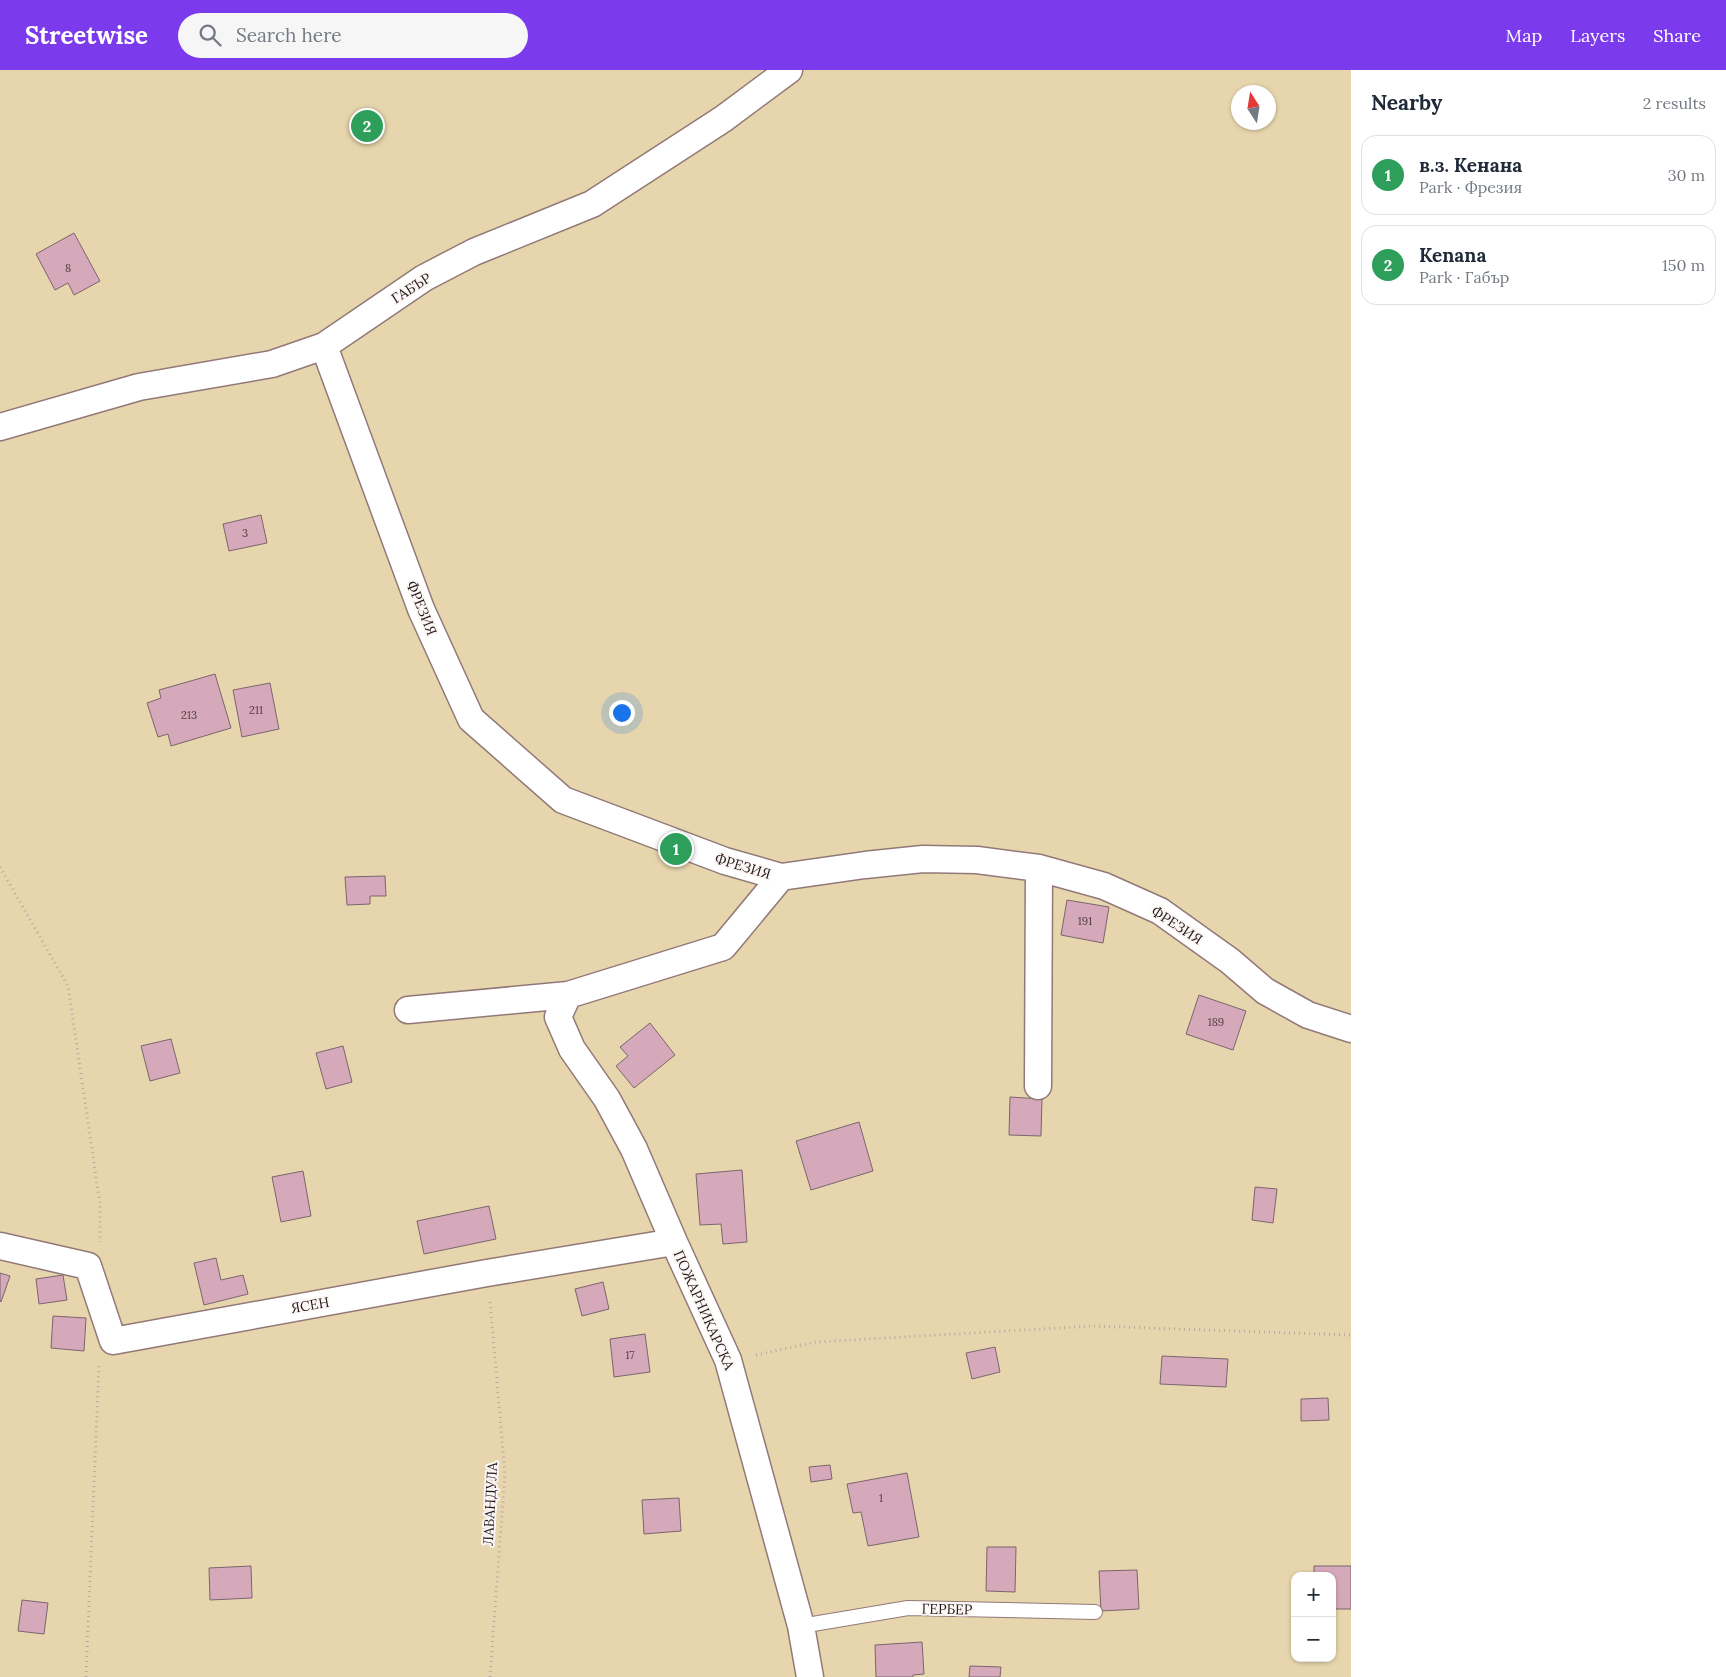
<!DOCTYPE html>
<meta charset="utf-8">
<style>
body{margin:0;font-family:Lora,serif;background:#f6f6f7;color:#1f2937}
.controls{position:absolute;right:15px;bottom:15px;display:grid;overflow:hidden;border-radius:10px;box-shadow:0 1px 4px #0004}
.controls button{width:45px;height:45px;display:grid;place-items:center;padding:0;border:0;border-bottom:1px solid #e0e1e3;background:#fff;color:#1f2937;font:25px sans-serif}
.compass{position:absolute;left:1231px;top:15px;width:45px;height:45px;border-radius:50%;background:#fff;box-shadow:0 1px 4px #0004;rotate:348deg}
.you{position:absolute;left:621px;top:642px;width:18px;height:18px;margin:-12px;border:4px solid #fff;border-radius:50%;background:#1a73e8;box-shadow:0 0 0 8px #1a73e833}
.badge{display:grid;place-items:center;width:32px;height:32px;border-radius:50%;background:#7c3aed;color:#fff;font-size:16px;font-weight:700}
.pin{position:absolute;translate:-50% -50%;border:2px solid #fff;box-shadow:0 1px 5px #0006}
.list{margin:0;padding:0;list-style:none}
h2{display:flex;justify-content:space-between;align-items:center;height:65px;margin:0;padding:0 20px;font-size:21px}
h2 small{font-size:16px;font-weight:400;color:#747a83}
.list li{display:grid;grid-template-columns:32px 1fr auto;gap:15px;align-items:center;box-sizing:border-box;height:80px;margin:0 10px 10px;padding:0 10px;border:1px solid #e0e1e3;border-radius:15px}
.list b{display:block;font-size:19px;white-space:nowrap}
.list p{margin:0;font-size:16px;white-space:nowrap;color:#747a83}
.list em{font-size:16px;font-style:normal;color:#747a83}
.icon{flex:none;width:28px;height:28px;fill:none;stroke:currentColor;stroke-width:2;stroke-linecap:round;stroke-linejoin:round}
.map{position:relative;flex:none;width:1351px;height:1607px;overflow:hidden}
header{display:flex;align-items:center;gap:30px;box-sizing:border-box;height:70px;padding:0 25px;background:#7c3aed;color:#fff}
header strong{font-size:24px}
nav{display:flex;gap:28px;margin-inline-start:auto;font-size:18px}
.search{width:350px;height:45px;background:#f6f6f7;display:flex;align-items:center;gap:12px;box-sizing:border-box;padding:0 18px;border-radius:28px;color:#747a83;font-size:19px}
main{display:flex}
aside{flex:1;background:#fff}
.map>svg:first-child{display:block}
.green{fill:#e7d6ad;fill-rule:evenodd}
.building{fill:#d5a8ba;stroke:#7b656d}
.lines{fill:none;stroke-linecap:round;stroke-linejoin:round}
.service-casing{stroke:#927977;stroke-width:16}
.minor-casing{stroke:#927977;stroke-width:29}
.path{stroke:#bca6a3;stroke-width:3;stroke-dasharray:1 4;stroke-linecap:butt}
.service{stroke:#fff;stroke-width:14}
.minor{stroke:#fff;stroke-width:26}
.labels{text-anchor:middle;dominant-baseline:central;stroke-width:4;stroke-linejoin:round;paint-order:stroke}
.number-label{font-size:11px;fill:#503d40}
.street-label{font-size:14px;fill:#231918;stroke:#fcf6f6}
</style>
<header>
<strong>Streetwise</strong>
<div class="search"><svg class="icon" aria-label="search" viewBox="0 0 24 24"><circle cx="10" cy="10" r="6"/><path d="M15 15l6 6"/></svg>Search here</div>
<nav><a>Map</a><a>Layers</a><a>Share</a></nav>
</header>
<main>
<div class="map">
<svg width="1351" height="1607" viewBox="0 0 1351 1607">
<rect width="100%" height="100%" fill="#ffe3e0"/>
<!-- green -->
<path class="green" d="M0 0H1351V1607H0ZM1238 22H1268V52H1238ZM1295 1506H1332V1588H1295Z"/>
<!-- building -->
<path class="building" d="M74 163 100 211 74 225 68 213 55 220 36 184Z
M261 445 267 473 229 481 223 454Z
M215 604 231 658 171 676 168 664 158 667 147 633 161 628 159 620Z
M270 613 279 659 242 667 233 620Z
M385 806 386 826H370V834L347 835 345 807Z
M1067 830 1109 837 1103 873 1061 865Z
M1199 925 1246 941 1233 980 1186 964Z
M650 953 675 985 634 1018 616 996 628 986 620 977Z
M171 969 180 1003 150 1011 141 976Z
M343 976 352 1012 326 1019 316 983Z
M1010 1027 1042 1029 1041 1066 1009 1065Z
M859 1052 873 1101 811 1120 796 1071Z
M742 1100 747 1172 723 1174 721 1154 700 1155 696 1104Z
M303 1101 311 1146 281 1152 272 1107Z
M1255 1117 1277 1119 1273 1153 1252 1150Z
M489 1136 496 1169 424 1184 417 1151Z
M216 1188 221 1210 243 1205 248 1224 204 1235 194 1193Z
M0 1203 10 1206 1 1232 0 1231Z
M63 1205 67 1230 39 1234 36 1209Z
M603 1212 609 1239 582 1246 575 1219Z
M53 1246 86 1248 84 1281 51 1278Z
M645 1264 650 1302 614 1307 610 1269Z
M995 1277 1000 1302 972 1309 966 1283Z
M1162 1286 1228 1289 1226 1317 1160 1314Z
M1328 1328 1329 1350 1301 1351V1329Z
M830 1395 832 1409 811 1412 809 1397Z
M907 1403 919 1467 868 1476 861 1442 853 1443 847 1414Z
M679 1428 681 1461 644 1464 642 1430Z
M987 1477H1016L1015 1522 986 1521Z
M251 1496 252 1528 210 1530 209 1498Z
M1314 1496H1351V1539H1332V1506H1314Z
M1137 1500 1139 1539 1101 1541 1099 1501Z
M22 1530 48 1533 44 1564 18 1561Z
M922 1572 924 1604 913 1605V1607H876L875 1575Z
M970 1596 1001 1597 1000 1607H969Z"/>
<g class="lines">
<!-- service casing -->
<g class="service-casing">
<path id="service" d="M801 1556 908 1538 1095 1542"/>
</g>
<!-- minor casing -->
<g class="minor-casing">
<path id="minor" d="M324 276 421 539 471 649 563 730 725 791 781 807 865 795 923 789 977 790 1039 798 1104 816 1160 841 1230 891 1265 921 1308 945 1351 959
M0 357 139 317 272 294 324 276 424 208 474 182 592 134 723 49 789 0
M568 925 558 947 572 979 607 1029 634 1079 674 1172 728 1290 801 1556 810 1607
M408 940 568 925 723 877 781 807
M1038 1016 1039 798
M0 1176 88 1196 113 1271 487 1203 674 1172"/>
</g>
<!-- path -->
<path class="path" d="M0 797 68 916 100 1134V1172
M756 1285 816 1272 1093 1256 1351 1265
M86 1607 99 1293
M490 1607 505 1404 490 1231"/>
<!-- service -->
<use href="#service" class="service"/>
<!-- minor -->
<use href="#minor" class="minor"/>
</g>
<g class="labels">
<!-- number labels -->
<g class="number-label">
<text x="68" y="198">8</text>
<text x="245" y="463">3</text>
<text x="256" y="640">211</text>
<text x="189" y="645">213</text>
<text x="1085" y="851">191</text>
<text x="1216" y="952">189</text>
<text x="630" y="1285">17</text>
<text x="881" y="1428">1</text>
</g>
<!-- street labels -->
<g class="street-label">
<text transform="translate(411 218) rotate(-33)">ГАБЪР</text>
<text transform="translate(422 538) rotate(68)">ФРЕЗИЯ</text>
<text transform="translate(743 796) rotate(17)">ФРЕЗИЯ</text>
<text transform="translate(1177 855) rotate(33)">ФРЕЗИЯ</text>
<text transform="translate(310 1235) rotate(-10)">ЯСЕН</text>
<text transform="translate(704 1240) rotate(66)">ПОЖАРНИКАРСКА</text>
<text transform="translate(490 1434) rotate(-87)">ЛАВАНДУЛА</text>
<text transform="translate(947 1539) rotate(1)">ГЕРБЕР</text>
</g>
</g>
</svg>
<div class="controls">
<button>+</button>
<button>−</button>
</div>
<svg class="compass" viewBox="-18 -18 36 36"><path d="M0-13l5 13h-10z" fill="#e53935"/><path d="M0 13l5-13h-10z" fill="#747a83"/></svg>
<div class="you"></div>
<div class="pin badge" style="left:676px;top:779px;background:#2e9e5b">1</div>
<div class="pin badge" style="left:367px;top:56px;background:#2e9e5b">2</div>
</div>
<aside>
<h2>Nearby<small>2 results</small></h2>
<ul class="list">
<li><span class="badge" style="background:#2e9e5b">1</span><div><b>в.з. Кенана</b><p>Park · Фрезия</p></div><em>30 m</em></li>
<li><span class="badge" style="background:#2e9e5b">2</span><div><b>Kenana</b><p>Park · Габър</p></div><em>150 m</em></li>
</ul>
</aside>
</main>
